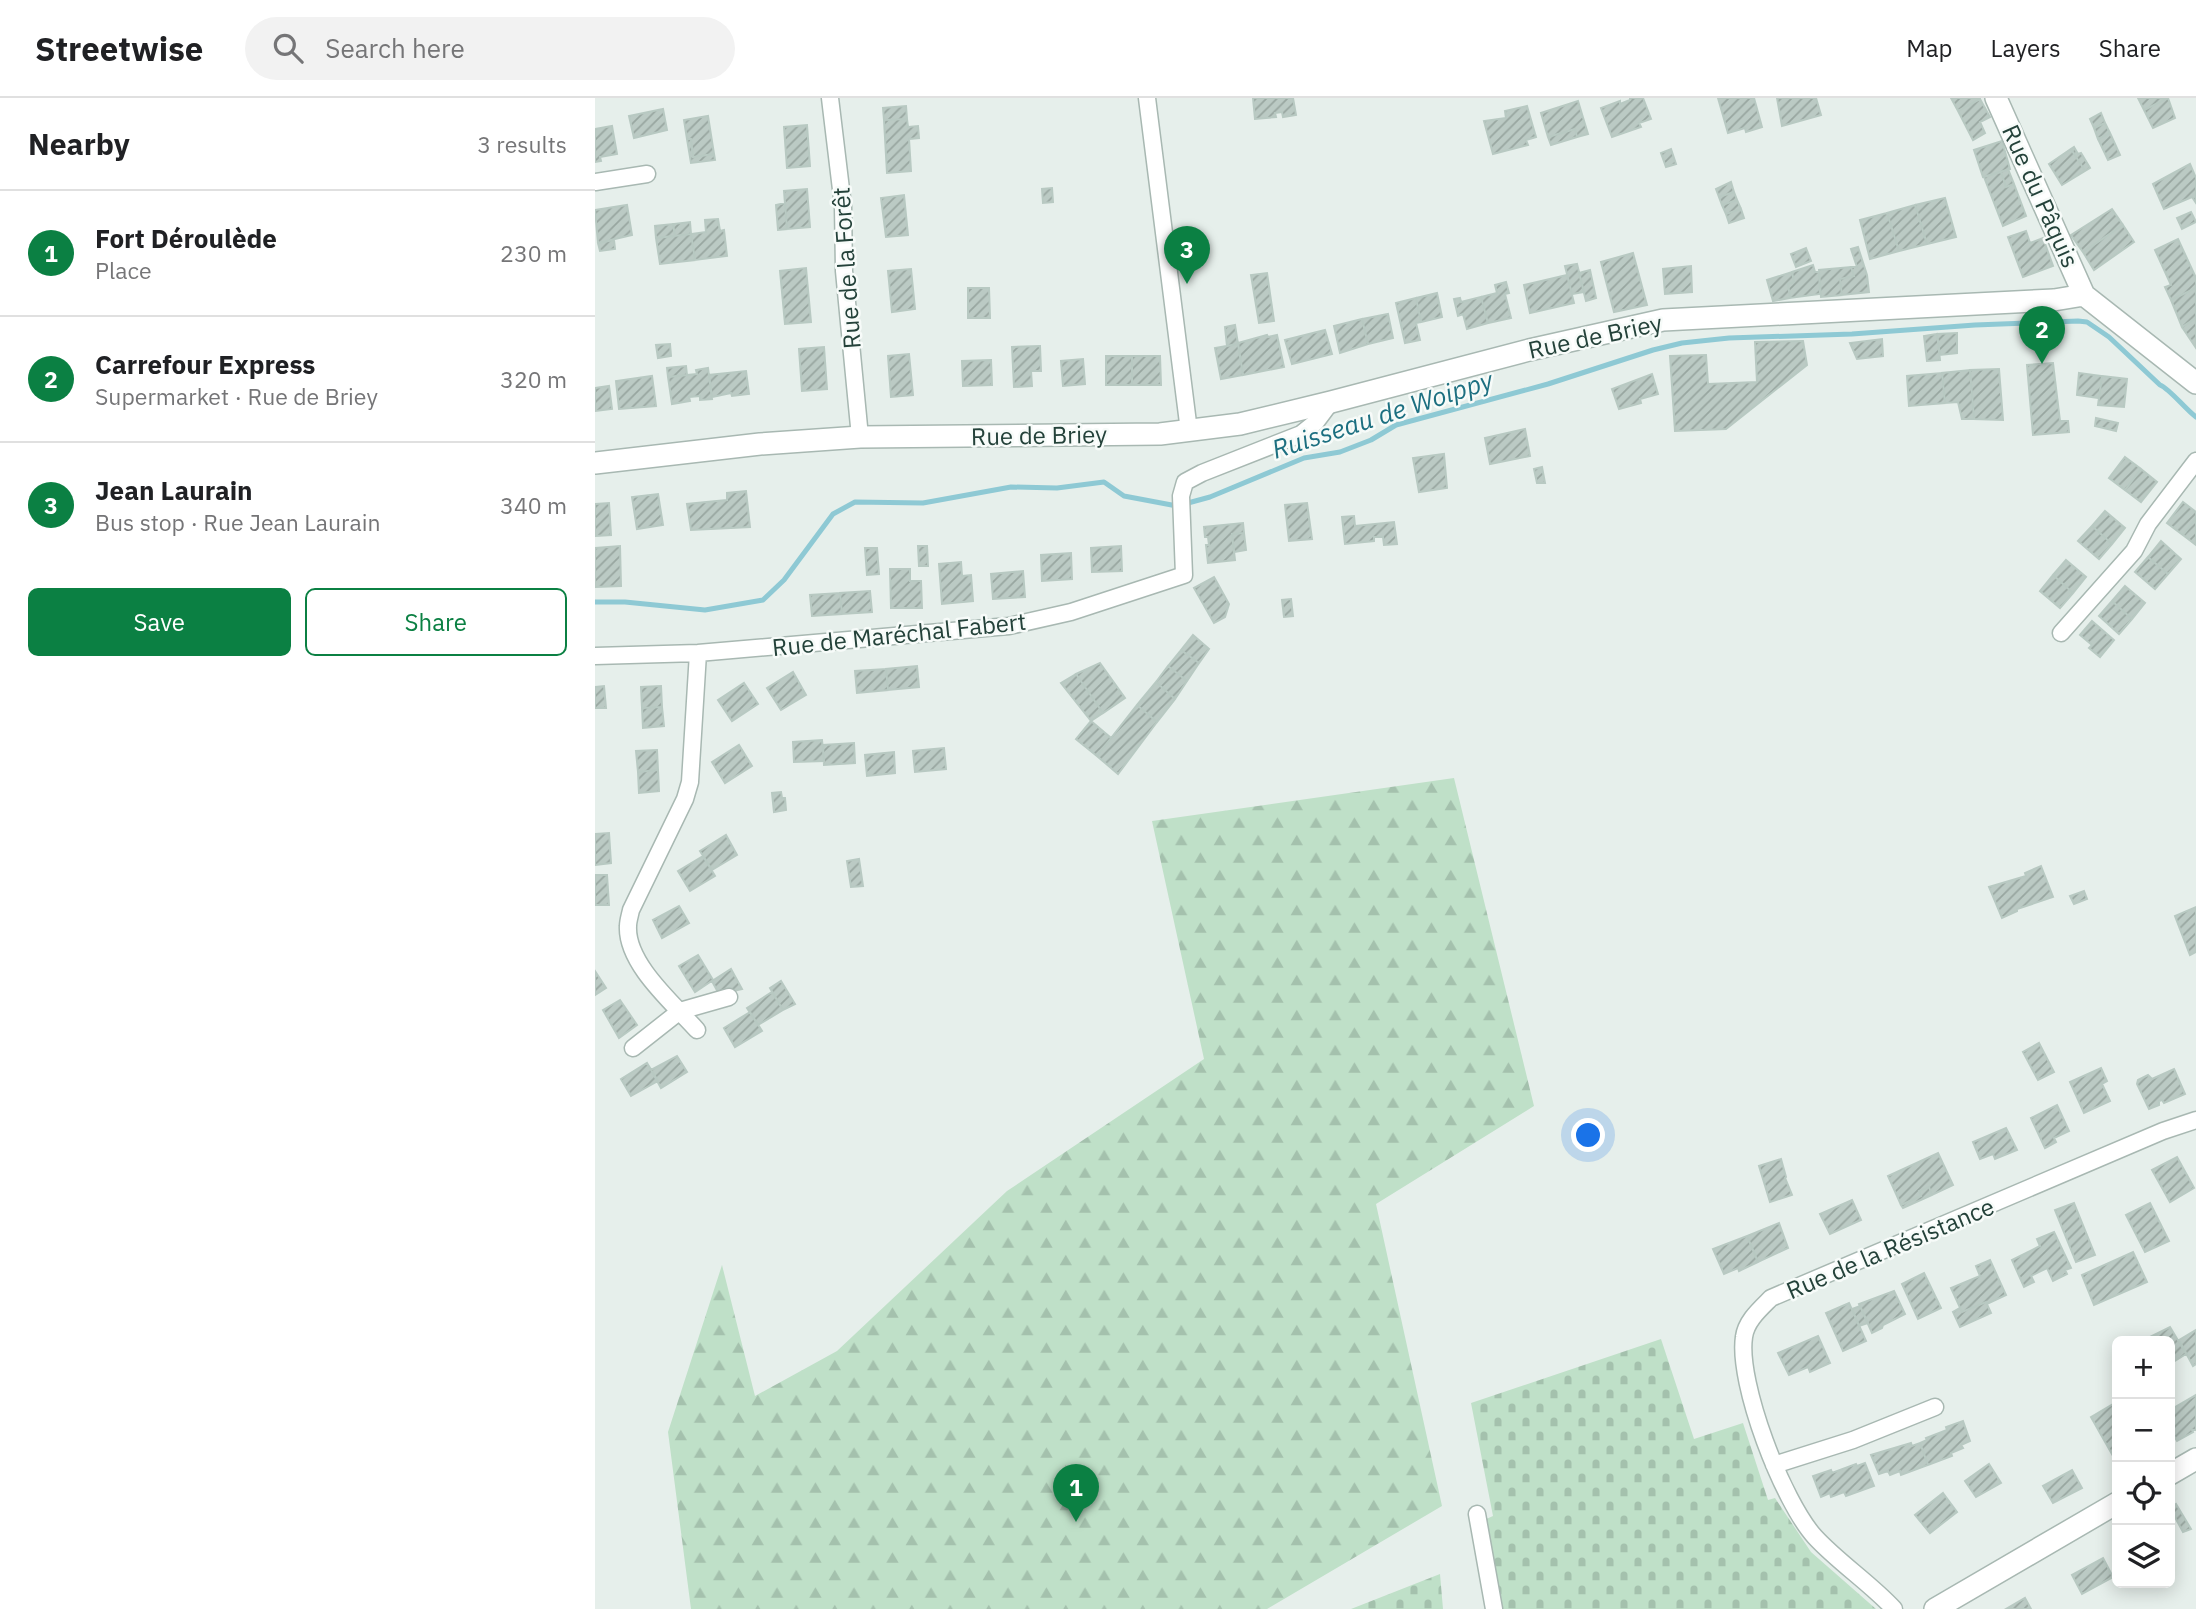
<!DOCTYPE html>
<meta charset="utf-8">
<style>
body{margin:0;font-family:"IBM Plex Sans",sans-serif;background:#f2f2f2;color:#202124}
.controls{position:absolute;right:21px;bottom:21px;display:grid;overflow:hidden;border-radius:10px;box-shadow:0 4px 18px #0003}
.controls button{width:63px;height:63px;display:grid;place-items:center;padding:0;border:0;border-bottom:2px solid #e0e0e0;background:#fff;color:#202124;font:35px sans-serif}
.you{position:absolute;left:994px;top:1038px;width:24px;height:24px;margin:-18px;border:5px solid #fff;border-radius:50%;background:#1a73e8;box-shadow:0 0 0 10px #1a73e833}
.badge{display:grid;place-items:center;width:46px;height:46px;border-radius:50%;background:#0b8043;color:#fff;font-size:23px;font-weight:700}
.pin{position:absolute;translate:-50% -58px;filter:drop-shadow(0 2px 4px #0008)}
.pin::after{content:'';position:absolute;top:37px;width:24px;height:21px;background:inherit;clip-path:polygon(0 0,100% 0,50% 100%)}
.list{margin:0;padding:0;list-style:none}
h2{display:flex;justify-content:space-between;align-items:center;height:91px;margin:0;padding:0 28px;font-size:30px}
h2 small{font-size:23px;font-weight:400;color:#757577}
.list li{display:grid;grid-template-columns:46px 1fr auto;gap:21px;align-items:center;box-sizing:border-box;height:126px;padding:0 28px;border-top:2px solid #e0e0e0}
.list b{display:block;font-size:26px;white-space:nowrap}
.list p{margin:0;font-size:23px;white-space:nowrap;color:#757577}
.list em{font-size:23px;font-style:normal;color:#757577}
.actions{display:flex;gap:14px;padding:21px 28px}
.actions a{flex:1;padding:16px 0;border:2px solid #0b8043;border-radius:10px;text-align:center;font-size:24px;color:#0b8043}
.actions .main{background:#0b8043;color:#fff}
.icon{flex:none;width:38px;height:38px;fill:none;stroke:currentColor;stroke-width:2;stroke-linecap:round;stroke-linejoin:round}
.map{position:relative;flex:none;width:1601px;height:1511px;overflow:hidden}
header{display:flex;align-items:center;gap:42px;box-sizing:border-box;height:98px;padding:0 35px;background:#fff;border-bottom:2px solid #e0e0e0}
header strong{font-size:33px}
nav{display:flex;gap:38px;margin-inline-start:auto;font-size:24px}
.search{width:490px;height:63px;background:#f2f2f2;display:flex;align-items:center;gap:18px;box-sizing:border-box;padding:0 24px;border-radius:38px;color:#757577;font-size:26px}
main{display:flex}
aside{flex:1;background:#fff}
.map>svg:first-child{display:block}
.forest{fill:url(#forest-firs)}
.cemetery{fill:url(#cemetery-stones)}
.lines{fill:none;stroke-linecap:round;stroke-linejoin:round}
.stream{stroke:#8ec9d4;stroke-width:5}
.building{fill:url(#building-hatch);stroke:#b8c9c2;stroke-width:2}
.minor-casing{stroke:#a8b8b2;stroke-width:19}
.tertiary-casing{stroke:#a8b8b2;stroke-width:24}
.minor{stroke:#fff;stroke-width:16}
.tertiary{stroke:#fff;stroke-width:21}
.labels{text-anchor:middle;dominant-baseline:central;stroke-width:5;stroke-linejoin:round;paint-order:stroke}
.street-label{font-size:24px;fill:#24423a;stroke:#f7fbf9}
.water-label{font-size:26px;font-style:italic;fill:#1c6f80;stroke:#f7fbf9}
</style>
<header>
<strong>Streetwise</strong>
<div class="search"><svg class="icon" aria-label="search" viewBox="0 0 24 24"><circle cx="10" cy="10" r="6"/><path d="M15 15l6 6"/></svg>Search here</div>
<nav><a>Map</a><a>Layers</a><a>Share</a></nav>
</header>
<main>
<aside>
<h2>Nearby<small>3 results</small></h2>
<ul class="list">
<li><span class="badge">1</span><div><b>Fort Déroulède</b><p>Place</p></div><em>230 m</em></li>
<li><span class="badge">2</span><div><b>Carrefour Express</b><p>Supermarket · Rue de Briey</p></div><em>320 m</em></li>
<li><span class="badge">3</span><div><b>Jean Laurain</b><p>Bus stop · Rue Jean Laurain</p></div><em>340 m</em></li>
</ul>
<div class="actions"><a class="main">Save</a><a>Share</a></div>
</aside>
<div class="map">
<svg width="1601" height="1511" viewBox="0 0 1601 1511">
<defs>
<pattern id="forest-firs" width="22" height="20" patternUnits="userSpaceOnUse" patternTransform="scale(1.75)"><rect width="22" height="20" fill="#bfe0c8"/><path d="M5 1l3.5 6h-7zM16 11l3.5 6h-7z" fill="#a4c1ad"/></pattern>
<pattern id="cemetery-stones" width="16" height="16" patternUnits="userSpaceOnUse" patternTransform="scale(1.75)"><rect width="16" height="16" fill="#bfe0c8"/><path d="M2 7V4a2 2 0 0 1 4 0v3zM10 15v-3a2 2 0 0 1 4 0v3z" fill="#a4c1ad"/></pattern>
<pattern id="building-hatch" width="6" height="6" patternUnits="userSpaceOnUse" patternTransform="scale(1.75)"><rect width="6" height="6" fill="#bbcac4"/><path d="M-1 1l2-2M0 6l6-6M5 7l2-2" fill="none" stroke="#98a6a0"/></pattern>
</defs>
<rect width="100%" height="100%" fill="#e6efeb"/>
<!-- forest -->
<path class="forest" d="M859 680 939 1008 781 1106 847 1408 672 1511H96L73 1334 127 1167 160 1298 242 1253 412 1093 609 961 557 723Z"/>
<!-- cemetery -->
<path class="cemetery" d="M1066 1241 1099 1341 1148 1325 1173 1402 1180 1400 1216 1454 1281 1511H908L903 1497 889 1422 898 1418 876 1305Z
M845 1476 848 1511H756Z"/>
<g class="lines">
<!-- stream -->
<path class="stream" d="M0 504H30L110 512 168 502 189 482 238 416 260 404 328 405 416 389 462 390 509 384 529 398 582 408 615 399 709 360 745 354 776 342 801 327 953 286 1058 252 1087 245 1134 240 1257 236 1380 227 1483 223 1492 224 1514 239 1565 287C1575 291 1590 311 1601 319"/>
</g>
<!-- building -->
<path class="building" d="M658 0H698L701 17 688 19 687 14 680 15 681 19 660 21Z
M1035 0H1048L1056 21 1044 25 1046 29 1017 39 1006 10 1025 3V6L1035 2Z
M1123 0H1159L1167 29 1151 34 1150 30 1133 35Z
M1182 0H1221L1226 17 1187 28Z
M1356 0H1385V1L1363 13Z
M1543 0H1573L1549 12Z
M1573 0 1580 20 1558 30 1549 12Z
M1385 1 1395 19 1385 24 1390 35 1378 42 1363 13Z
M983 3 993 36 982 39 980 31 953 39 946 15Z
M311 8 312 21 289 22 288 10Z
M932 8 941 39 931 42 933 47 898 56 889 23 911 20 910 13Z
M68 11 72 32 39 40 34 18Z
M1506 15 1510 25 1499 30 1495 21Z
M113 18 119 56 98 59 96 41H92L89 22Z
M312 21 313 29 323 28 324 40 314 41 316 73 292 75 289 22Z
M1510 25 1515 35 1503 41 1499 30Z
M212 27 215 68 192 70 189 29Z
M17 28 22 56 5 59 6 63 0 64V31Z
M980 31 982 39 956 47 953 39Z
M1515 35 1525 57 1513 62 1503 41Z
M92 41H96L98 59 119 56 120 62 96 65Z
M1407 43 1415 71 1388 79 1379 52Z
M1479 49 1483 56 1486 55 1495 70 1490 73 1476 51Z
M1076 51 1081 66 1071 69 1066 55Z
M1476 51 1490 73 1467 87 1454 66Z
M1595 66 1601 80V105L1597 99 1569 111 1558 86Z
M1413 71 1419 86 1411 89 1406 74Z
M1406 74 1411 89 1419 86 1431 118 1408 128 1389 79Z
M1136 84 1139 94 1124 99 1121 91Z
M457 90 458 104 448 105 447 91Z
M212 91 215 129 192 131 189 93Z
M1139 94 1142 102 1127 107 1124 99Z
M309 97 313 137 291 139 286 100Z
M1350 100 1361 139 1332 146 1320 107Z
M1142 102 1146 111 1131 116 1127 107Z
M190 105 192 131 183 132 181 107Z
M32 107 37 137 3 145 0 112Z
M1320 107 1332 146 1304 153 1292 115Z
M1146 111 1149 120 1134 125 1131 116Z
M1517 111 1528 127 1488 154 1476 137Z
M1596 114 1601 124 1587 131 1582 120Z
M1292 115 1304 153 1275 161 1265 122Z
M123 121 125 133 129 132 132 158 100 162 96 136 111 134 110 122Z
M95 124 96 136 80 138 78 126Z
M78 126 80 138 61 140 60 128Z
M1528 127 1539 144 1499 172 1488 154Z
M1431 133 1435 145 1448 140 1458 168 1428 179 1413 139Z
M96 136 100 162 65 166 61 140Z
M1583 141 1601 180V190L1576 202 1570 189 1576 187 1560 152Z
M19 142 20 151 5 153 3 145Z
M1263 149 1272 177 1274 194 1247 197 1245 181 1259 178 1256 169H1262L1256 151Z
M1211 150 1216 163 1201 169 1196 156Z
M1038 155 1052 207 1019 214 1006 164Z
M982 166 989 194 977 196 970 168Z
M1218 167 1220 174H1224L1225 196 1195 200 1193 186 1199 184 1197 174Z
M1096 168 1097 194 1070 196 1068 171Z
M1256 169 1259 178 1245 181 1247 197 1226 199 1224 172Z
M211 170 216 224 190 226 185 173Z
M316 171 320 211 297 214 293 173Z
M995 172 1001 200 991 203 984 175Z
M1197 174 1199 184 1193 186 1195 200 1178 203 1172 182Z
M672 175 679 223 664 225 656 177Z
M972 177 979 205 935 215 929 187Z
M911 184 914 195 910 196 916 220 893 225 886 199 902 195 900 187Z
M373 190H394L395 220H373Z
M1601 190V220L1587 229 1576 202Z
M842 195 847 219 826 224 821 200Z
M886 199 893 225 872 231 868 216 863 218 859 201 865 200 866 204Z
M821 200 826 224 821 225 825 242 810 245 801 205Z
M793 216 798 240 773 246 767 221Z
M1601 220V250L1587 229Z
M767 221 773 246 745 255 739 228Z
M640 227 643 246 632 248 630 229Z
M730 232 737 256 697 266 690 242Z
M1362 235V255L1345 257 1342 236Z
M1342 236 1345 262 1332 263 1329 238Z
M672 237 673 239 682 237 689 269 648 277 643 245Z
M1287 241 1288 258 1262 261 1255 245Z
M1208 243 1212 267 1131 331 1080 333 1075 258 1111 257 1113 286 1162 284 1160 244Z
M75 246 76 258 63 260 61 247Z
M643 246 648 277 626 281 620 250Z
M445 248 446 273H436L437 288 419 289 417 249Z
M229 249 232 291 207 293 204 251Z
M314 256 318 297 296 299 293 258Z
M511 258H537V287H511Z
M537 258H565L566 287H537Z
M488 261 490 286 468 288 466 263Z
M396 262 397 287 368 288 367 263Z
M1458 265 1465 323H1473L1474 334 1438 337 1432 267Z
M91 268 92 277 73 279 72 270Z
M113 270 117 301 105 302V298L94 299 95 303 77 306 73 279 102 276 101 272Z
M1404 271 1408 322 1379 321 1375 272Z
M1375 272 1379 321H1367L1363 304 1350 305 1347 275Z
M151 273 154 296 137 298 136 295 117 299 114 277Z
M1347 275 1350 305 1314 308 1312 278Z
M1484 275 1507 278 1504 300 1482 297Z
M1057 276 1063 296 1045 301 1046 305 1024 311 1017 291Z
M57 278 61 308 24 311 21 283Z
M1507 278 1532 281 1529 309 1503 307Z
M14 288 17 311 0 313V290Z
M1501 320 1523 325 1521 333 1500 328Z
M930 331 935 358 895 366 890 340Z
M849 356 852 390 824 394 818 360Z
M1530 359 1546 371 1530 392 1514 380Z
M947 369 950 385H942L939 371Z
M1546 371 1562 384 1546 404 1530 392Z
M151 393 155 429 96 432 92 406 132 402V395Z
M63 396 68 427 42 431 37 399Z
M1588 404 1601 414V420L1588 437 1572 425Z
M14 405 16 437 0 438V406Z
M712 405 717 441 694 443 690 407Z
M1510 413 1530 430 1517 446 1497 428Z
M759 418 760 428 799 424 802 446 789 447 788 439H779V443L750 446 747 419Z
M1601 420V447L1588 437Z
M648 425 649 435 637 436 640 462 613 465 611 447H614L613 439H610L609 429Z
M1497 428 1517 446 1504 461 1483 443Z
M649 435 651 452 639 454 637 436Z
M1566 443 1586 461 1573 476 1553 459Z
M25 448 26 488 0 489V450Z
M323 448H332L333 468H324Z
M526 448 527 473 497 474 496 450Z
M270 450H282L284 476 272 477Z
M476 455 477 481 447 483 446 457Z
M1553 459 1573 476 1560 491 1540 474Z
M1471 462 1491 479 1478 495 1458 477Z
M366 464 367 478 376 477 378 503 347 506 344 466Z
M295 471H315V483H326L327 510H296Z
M428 473 430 499 398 501 396 476Z
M1458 477 1478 495 1465 510 1445 493Z
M619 479 634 506 630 519 619 525 599 490Z
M1530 488 1550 505 1537 521 1517 503Z
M275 493 277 514 247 516 245 495Z
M245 495 247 516 217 518 215 497Z
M696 501 698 518 689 519 687 502Z
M1517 503 1537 521 1524 536 1504 518Z
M1497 523 1519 542 1505 559 1494 550 1497 547 1485 537Z
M598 537 614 551 604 565 586 552Z
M586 552 604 565 592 583 573 568Z
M505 565 530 600 508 615 481 576Z
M322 568 324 589 293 592 291 571Z
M573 568 592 583 580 601 561 584Z
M291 571 293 592 262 595 260 573Z
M198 574 211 597 186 612 172 590Z
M481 576 508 615 496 623 466 585Z
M561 584 580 601 562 624 542 607Z
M149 585 163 606 137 623 123 602Z
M9 588 11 610H0V589Z
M66 588 67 609 47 610 46 589Z
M542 607 562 624 523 676 502 658Z
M67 609 69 628 48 630 47 610Z
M496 623 516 640 502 658 481 641Z
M227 642 229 663 199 664 198 644Z
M259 645 260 665 229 667 228 647Z
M144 647 157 668 130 685 117 664Z
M349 650 351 671 320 674 318 653Z
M62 652 63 672 43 674 41 653Z
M299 654 300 675 272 678 270 657Z
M63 672 64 693 44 695 43 674Z
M186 694 187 700H190L191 712 179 714 177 695Z
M14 735 16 765 0 767V736Z
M131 737 142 757 117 772 105 753Z
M108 758 120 778 95 793 83 773Z
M264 761 268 788 256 789 252 763Z
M1446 768 1458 799 1422 811V813L1407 820 1394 789 1431 778 1430 775Z
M0 777H12L14 807H0Z
M1489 793 1492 801 1479 806 1475 798Z
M84 808 94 825 67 840 58 822Z
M1601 809V854L1595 857 1580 818Z
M103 857 118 882 100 894 84 868Z
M136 871 147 891 124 896 117 883Z
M0 873 11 890 0 897Z
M186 883 200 906 188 912 175 890Z
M177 894 188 912 163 927 152 910Z
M25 902 42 927 24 940 8 912Z
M155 914 167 933 140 949 129 930Z
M1444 945 1459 974 1443 982 1428 954Z
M82 958 92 974 66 990 56 972Z
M52 965 63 983 36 998 26 981Z
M1506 970 1512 983 1507 986 1515 1003 1489 1015 1475 984Z
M1579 971 1590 996 1569 1005 1567 1002 1564 1003V1007L1554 1011 1542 986 1543 982 1553 977 1557 981Z
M1462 1007 1474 1033 1459 1040 1461 1044 1450 1050 1436 1020Z
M1411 1030 1422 1052 1400 1061 1398 1056 1385 1061 1378 1044Z
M1343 1055 1358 1087 1337 1097 1334 1089 1324 1093 1326 1098 1306 1107 1293 1078Z
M1582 1059 1599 1090 1575 1104 1557 1072Z
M1186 1061 1191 1079 1190 1080 1197 1097 1175 1104 1164 1068Z
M1334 1089 1337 1097 1308 1110 1306 1107 1326 1098 1324 1093Z
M1257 1102 1266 1122 1235 1136 1225 1116Z
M1479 1105 1500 1157 1481 1164 1460 1112Z
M1555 1105 1574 1143 1550 1154 1531 1117Z
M1184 1125 1193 1150 1163 1164 1152 1138Z
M1459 1134 1476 1170 1470 1172 1472 1176 1458 1183 1452 1170 1436 1178 1439 1184 1429 1189 1417 1162 1445 1148 1442 1141Z
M1152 1138 1163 1164 1144 1173 1143 1170 1129 1176 1118 1151Z
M1538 1154 1552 1184 1499 1207 1487 1177Z
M1395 1162 1411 1197 1392 1206 1391 1204 1367 1214 1356 1190 1385 1178 1381 1168Z
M1329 1175 1346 1210 1323 1221 1307 1186Z
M1299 1193 1310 1216 1288 1227 1287 1230 1277 1235 1264 1206Z
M1391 1204 1396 1215 1365 1229 1358 1214 1365 1210 1367 1214Z
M1254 1205 1271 1243 1248 1253 1231 1215Z
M1265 1208 1273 1225 1264 1228 1257 1211Z
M1575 1229 1591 1256 1575 1266V1243L1549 1242Z
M1601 1232V1266L1598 1268 1584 1242Z
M1223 1238 1235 1265 1215 1274 1213 1269 1194 1277 1183 1255Z
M1601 1297V1332H1597L1598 1334 1582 1343 1575 1331V1312Z
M1520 1305 1522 1309V1365L1496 1319Z
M1368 1323 1375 1343 1366 1347 1368 1350 1356 1355 1357 1358 1333 1367 1325 1345 1332 1342 1331 1340 1352 1332 1351 1329Z
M1316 1345 1317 1348 1325 1345 1333 1367 1306 1377 1305 1373 1295 1377 1293 1373 1284 1376 1276 1357Z
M1270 1365 1279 1388 1251 1398 1249 1394 1236 1399 1235 1395 1226 1399 1218 1378 1236 1372 1237 1375 1261 1366 1262 1368Z
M1394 1366 1406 1385 1381 1399 1370 1383Z
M1477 1372 1487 1390 1458 1405 1448 1388Z
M1348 1395 1362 1414 1335 1435 1320 1417Z
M1581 1406 1596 1431 1588 1434 1575 1410Z
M1508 1460 1518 1479 1487 1496 1477 1477Z
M1430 1500 1436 1511H1411Z"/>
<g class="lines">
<!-- minor casing -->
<g class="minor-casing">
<path id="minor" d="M235 0 248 108 249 173 265 339
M552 0 594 333
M0 84 52 76
M1466 535 1539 453 1553 426 1601 363
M0 558 103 555 414 528 476 514 589 477 586 398 590 384 607 375 706 336 721 324 736 304
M102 932C79 906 31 866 33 828 33 823 35 817 36 812L90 701 95 684 103 555
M38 950 85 913 134 899
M1179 1367 1258 1342 1340 1309
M882 1416 899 1511
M1299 1511C1275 1485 1244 1465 1220 1439 1188 1404 1142 1285 1149 1239 1151 1223 1165 1211 1176 1200L1568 1033 1601 1022"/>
</g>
<!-- tertiary casing -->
<g class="tertiary-casing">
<path id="tertiary" d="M1401 0 1489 197
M1489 197 1601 285
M0 365 165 346 265 339 565 336 645 326 736 304 934 252 1068 222 1459 202 1489 197
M1575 1376 1601 1361
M1340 1511 1522 1405"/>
</g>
<!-- minor -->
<use href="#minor" class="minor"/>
<!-- tertiary -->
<use href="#tertiary" class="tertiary"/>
</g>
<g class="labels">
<!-- street labels -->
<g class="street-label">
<text transform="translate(1446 98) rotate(66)">Rue du Pâquis</text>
<text transform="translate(251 170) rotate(-94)">Rue de la Forêt</text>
<text transform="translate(1000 238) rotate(-12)">Rue de Briey</text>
<text transform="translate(444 337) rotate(-1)">Rue de Briey</text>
<text transform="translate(304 536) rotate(-6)">Rue de Maréchal Fabert</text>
<text transform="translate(1295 1150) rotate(-23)">Rue de la Résistance</text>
</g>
<!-- water labels -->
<g class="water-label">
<text transform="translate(787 316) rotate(-18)">Ruisseau de Woippy</text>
</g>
</g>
</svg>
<div class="controls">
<button>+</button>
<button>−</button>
<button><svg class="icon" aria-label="locate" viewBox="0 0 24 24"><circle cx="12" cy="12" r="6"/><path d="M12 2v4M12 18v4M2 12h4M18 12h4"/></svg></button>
<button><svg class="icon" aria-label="layers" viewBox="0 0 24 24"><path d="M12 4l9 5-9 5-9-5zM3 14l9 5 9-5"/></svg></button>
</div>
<div class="you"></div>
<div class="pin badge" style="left:481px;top:1424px">1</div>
<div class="pin badge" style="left:1447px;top:266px">2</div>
<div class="pin badge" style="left:592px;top:186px">3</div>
</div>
</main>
